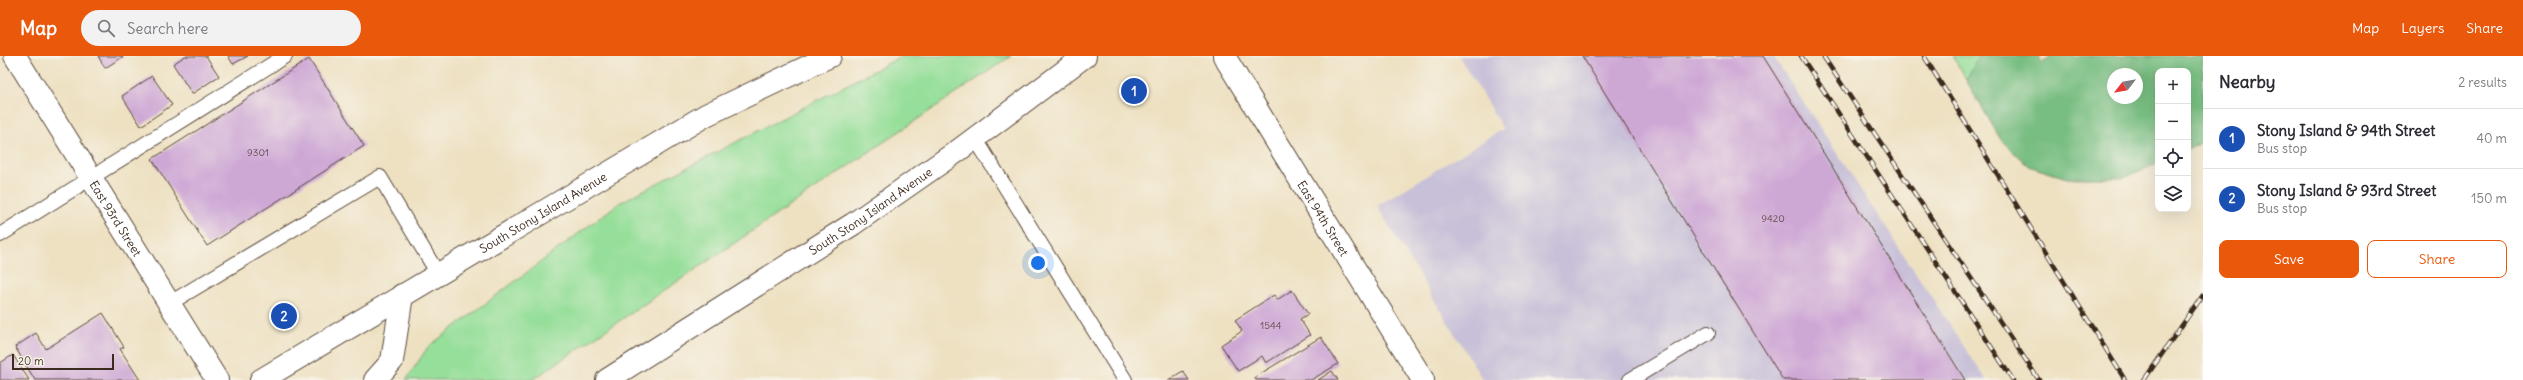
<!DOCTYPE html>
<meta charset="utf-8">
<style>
body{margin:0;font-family:Delius,sans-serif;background:#f2f2f3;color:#2b2b33}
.controls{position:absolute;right:12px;top:12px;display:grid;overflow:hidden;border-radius:8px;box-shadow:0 4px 16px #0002}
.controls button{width:36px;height:36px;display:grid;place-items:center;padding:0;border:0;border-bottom:1px solid #e1e1e2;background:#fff;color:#2b2b33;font:20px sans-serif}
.compass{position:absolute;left:2107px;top:12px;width:36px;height:36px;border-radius:50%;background:#fff;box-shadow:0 4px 16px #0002;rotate:239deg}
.scale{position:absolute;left:12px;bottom:10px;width:102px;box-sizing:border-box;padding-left:4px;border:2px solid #3b2a1e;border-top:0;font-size:11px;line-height:14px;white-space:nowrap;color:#3b2a1e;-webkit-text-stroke:3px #f7f3e8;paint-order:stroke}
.you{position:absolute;left:1038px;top:207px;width:14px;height:14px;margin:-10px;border:3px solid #fff;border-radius:50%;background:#1a73e8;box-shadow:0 0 0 6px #1a73e833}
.badge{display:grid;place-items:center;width:26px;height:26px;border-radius:50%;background:#ea580c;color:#fff;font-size:13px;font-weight:700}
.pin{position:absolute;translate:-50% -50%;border:2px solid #fff;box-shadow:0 1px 4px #0006}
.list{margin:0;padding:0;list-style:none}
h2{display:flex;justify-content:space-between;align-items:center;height:52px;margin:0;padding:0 16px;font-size:17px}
h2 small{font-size:13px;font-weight:400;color:#7c7c81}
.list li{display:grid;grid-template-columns:26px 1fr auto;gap:12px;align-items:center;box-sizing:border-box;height:60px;padding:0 16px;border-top:1px solid #e1e1e2}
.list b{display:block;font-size:15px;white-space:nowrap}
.list p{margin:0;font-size:13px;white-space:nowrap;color:#7c7c81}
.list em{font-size:13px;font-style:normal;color:#7c7c81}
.actions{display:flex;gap:8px;padding:12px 16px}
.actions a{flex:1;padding:9px 0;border:1px solid #ea580c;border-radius:8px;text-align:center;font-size:14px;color:#ea580c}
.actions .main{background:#ea580c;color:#fff}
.icon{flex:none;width:22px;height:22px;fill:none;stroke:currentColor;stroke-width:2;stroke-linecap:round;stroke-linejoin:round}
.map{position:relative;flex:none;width:2203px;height:324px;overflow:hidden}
header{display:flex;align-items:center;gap:24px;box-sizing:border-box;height:56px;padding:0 20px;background:#ea580c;color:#fff}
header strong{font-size:19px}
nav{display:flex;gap:22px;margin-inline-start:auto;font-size:14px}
.search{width:280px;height:36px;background:#f2f2f3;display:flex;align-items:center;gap:10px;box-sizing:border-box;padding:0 14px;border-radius:22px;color:#7c7c81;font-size:15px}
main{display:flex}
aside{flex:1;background:#fff}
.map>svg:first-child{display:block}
.industrial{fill:#c8c0d8}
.green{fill:#96df9a;stroke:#68845c}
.forest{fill:#78be82;stroke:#5a7450;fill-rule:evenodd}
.building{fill:#cea8d5}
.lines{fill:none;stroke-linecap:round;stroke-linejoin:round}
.service-casing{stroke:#564537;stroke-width:16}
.minor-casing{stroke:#564537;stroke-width:24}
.tertiary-casing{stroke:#564537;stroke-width:24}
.trunk-casing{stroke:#564537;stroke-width:24}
.service{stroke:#fff;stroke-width:14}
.minor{stroke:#fff;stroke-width:22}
.tertiary{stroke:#fff;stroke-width:22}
.trunk{stroke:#fff;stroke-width:22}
.rail-casing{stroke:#3b2a1e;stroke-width:4.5}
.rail{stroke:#f7f3e8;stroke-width:3;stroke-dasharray:9;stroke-linecap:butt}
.labels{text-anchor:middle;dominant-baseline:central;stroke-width:3;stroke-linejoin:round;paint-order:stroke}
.number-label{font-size:10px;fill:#604a4c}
.street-label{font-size:12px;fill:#3b2a1e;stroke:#f7f3e8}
</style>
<header>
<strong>Map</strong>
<div class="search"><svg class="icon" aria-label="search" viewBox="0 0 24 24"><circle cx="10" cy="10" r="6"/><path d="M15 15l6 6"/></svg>Search here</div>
<nav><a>Map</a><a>Layers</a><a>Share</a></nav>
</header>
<main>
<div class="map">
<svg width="2203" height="324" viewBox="0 0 2203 324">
<rect width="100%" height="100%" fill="#f7f3e8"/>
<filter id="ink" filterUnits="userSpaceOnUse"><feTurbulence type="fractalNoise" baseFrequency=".025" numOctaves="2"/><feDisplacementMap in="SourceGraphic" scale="8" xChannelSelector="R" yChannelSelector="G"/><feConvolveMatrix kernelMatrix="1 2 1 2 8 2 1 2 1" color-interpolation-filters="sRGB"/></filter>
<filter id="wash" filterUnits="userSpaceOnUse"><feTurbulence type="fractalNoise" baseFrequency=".012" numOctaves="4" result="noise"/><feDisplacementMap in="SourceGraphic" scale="16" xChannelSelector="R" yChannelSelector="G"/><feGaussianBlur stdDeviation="0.9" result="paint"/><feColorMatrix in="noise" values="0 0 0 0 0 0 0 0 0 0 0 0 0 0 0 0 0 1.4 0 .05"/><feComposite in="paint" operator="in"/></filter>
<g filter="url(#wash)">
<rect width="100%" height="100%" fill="#eee1c2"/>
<!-- industrial -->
<path class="industrial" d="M1459 0H1773L1986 324H1483L1377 150 1503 73Z"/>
<!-- green -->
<path class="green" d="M902 0H1011L532 324H406L428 291 619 147Z
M1953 0H1979L1966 24Z"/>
<!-- forest -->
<path class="forest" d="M1979 0H2038L2042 7 2053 0H2203V85L2188 94V15H2158V108L2121 122H2067L2028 110 2001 84 1966 24ZM2113 18H2137V42H2113Z"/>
<g id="blocks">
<!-- building -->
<path class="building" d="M98 0H124L105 12Z
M185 0H206L219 20 192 38 173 8Z
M228 0H248L233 8Z
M1582 0H1763L1965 324H1783Z
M309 3 364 90 207 190 152 103Z
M152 20 172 49 141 70 122 40Z
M1292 234 1308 258 1300 263 1310 279 1266 307 1262 300 1238 315 1221 289 1242 275 1235 264 1274 239 1277 244Z
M103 257 124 291 120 293 140 324H35L15 291 36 277 46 293Z
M1321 281 1338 308 1311 324H1256L1255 321Z
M13 299 29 324H0V307Z
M1183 315 1189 324H1168Z
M1332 315 1338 324H1318Z"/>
</g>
</g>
<g filter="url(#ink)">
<use href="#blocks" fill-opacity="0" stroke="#564537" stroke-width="1"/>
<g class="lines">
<!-- service casing -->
<g class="service-casing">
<path id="service" d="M975 82 1125 324
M0 179 285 0
M170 247 380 121 438 218
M1630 324 1708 277"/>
</g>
<!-- minor casing -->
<g class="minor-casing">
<g id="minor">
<path id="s1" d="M1224 0 1423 324"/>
</g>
</g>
<!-- tertiary casing -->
<g class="tertiary-casing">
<g id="tertiary">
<path id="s2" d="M15 0 217 324"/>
</g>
</g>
<!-- trunk casing -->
<g class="trunk-casing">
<g id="trunk">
<path id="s3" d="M261 324 706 59 830 0"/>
<path d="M375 324 392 305 402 239"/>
<path id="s4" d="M607 324 853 168 959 94 1085 0"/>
</g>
</g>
<!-- service -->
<use href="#service" class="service"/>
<!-- minor -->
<use href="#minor" class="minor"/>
<!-- tertiary -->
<use href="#tertiary" class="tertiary"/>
<!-- trunk -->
<use href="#trunk" class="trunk"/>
<!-- rail casing -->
<g class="rail-casing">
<path id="rail" d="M1801 0 2013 324
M1823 0 2039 324
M1924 0 2125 324
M2144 324 2203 239"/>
</g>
<!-- rail -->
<use href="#rail" class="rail"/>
</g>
</g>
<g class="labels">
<!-- number labels -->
<g class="number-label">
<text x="258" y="96">9301</text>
<text x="1773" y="162">9420</text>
<text x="1271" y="269">1544</text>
</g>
<!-- street labels -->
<g class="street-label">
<text stroke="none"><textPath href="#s4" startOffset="313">South Stony Island Avenue</textPath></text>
<text stroke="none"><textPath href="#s3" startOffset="328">South Stony Island Avenue</textPath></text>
<text stroke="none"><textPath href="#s2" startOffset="191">East 93rd Street</textPath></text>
<text stroke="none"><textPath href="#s1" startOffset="190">East 94th Street</textPath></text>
</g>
</g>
</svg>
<div class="controls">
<button>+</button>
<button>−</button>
<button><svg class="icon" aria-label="locate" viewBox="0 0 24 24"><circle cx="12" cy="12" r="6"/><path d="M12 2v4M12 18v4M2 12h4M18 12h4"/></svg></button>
<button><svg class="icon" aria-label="layers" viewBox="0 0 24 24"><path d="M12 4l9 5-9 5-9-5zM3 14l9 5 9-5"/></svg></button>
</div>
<svg class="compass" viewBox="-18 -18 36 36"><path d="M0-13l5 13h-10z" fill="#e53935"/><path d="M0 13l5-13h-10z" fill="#7c7c81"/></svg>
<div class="scale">20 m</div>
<div class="you"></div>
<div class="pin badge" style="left:1134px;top:35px;background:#1a4fb4">1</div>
<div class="pin badge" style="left:284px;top:260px;background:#1a4fb4">2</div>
</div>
<aside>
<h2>Nearby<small>2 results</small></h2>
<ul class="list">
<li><span class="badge" style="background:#1a4fb4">1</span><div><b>Stony Island &amp; 94th Street</b><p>Bus stop</p></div><em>40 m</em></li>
<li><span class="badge" style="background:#1a4fb4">2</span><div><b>Stony Island &amp; 93rd Street</b><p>Bus stop</p></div><em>150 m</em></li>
</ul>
<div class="actions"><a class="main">Save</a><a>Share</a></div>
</aside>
</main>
